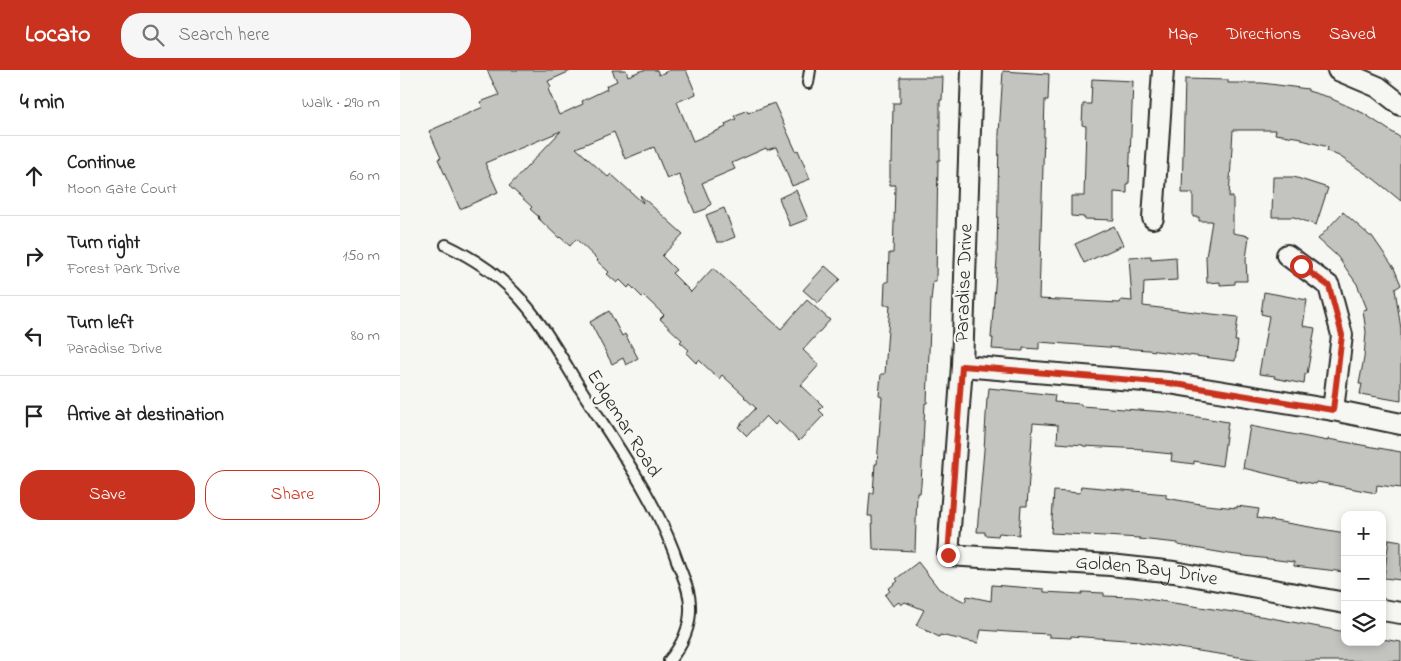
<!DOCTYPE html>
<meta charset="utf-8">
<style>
body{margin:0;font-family:"Indie Flower",sans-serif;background:#f6f6f6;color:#222}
.controls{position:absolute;right:15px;bottom:15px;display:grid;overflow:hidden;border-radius:10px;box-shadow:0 2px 8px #0003}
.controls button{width:45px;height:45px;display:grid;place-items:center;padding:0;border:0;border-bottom:1px solid #e0e0e0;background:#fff;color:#222;font:25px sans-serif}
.stop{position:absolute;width:15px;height:15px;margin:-11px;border:4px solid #c8321e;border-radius:50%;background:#fff}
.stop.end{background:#c8321e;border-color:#fff;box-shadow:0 1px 5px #0008}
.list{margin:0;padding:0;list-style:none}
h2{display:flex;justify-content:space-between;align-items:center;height:65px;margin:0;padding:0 20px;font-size:21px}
h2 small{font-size:16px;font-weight:400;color:#767676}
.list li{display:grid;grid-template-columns:32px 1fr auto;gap:15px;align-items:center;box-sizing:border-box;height:80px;padding:0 20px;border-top:1px solid #e0e0e0}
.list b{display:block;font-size:19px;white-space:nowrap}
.list p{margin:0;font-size:16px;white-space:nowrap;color:#767676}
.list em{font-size:16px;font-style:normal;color:#767676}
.actions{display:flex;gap:10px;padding:15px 20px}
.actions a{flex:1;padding:11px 0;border:1px solid #c8321e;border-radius:20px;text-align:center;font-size:18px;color:#c8321e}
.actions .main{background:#c8321e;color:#fff}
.icon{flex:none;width:28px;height:28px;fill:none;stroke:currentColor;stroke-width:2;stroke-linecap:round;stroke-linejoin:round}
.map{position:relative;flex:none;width:1001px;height:591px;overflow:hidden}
header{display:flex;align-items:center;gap:30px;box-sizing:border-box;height:70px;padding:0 25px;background:#c8321e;color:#fff}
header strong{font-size:24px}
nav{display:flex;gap:28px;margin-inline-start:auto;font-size:18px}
.search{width:350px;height:45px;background:#f6f6f6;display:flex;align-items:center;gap:12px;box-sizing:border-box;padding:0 18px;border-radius:20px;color:#767676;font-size:19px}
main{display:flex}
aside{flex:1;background:#fff}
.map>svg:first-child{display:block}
.building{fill:#c3c3c0;stroke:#2b2b2b}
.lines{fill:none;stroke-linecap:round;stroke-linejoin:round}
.lane-casing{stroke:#2b2b2b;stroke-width:14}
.street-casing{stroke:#2b2b2b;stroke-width:24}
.lane{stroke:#f6f6f2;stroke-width:10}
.street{stroke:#f6f6f2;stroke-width:20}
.route{stroke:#c8321e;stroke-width:6}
.labels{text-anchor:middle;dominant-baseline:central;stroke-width:4.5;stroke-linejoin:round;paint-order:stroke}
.street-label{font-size:20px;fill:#2b2b2b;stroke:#f6f6f2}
</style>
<header>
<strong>Locato</strong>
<div class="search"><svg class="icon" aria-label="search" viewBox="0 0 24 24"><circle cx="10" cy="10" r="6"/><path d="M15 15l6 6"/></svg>Search here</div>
<nav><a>Map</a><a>Directions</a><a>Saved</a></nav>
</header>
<main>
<aside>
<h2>4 min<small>Walk · 290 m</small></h2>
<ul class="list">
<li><svg class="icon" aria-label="ahead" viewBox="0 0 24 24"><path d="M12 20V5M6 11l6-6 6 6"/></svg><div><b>Continue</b><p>Moon Gate Court</p></div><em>60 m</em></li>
<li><svg class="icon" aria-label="right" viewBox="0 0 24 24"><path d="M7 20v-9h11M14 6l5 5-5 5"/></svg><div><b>Turn right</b><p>Forest Park Drive</p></div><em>150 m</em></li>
<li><svg class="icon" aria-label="left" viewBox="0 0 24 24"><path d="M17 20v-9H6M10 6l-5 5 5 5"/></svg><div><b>Turn left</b><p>Paradise Drive</p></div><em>80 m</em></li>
<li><svg class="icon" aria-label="arrive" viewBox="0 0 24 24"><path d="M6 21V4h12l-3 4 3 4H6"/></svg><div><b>Arrive at destination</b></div></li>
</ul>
<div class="actions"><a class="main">Save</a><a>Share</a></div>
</aside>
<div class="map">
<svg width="1001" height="591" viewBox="0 0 1001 591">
<rect width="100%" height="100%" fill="#f6f6f2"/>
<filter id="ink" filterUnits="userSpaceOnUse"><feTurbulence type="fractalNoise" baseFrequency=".02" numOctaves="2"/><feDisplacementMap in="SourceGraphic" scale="10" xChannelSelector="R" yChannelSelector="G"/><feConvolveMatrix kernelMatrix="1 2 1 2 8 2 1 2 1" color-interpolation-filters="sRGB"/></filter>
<g filter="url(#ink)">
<!-- building -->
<path class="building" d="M87 0H173L148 11 151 17 148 19 159 45 183 34 182 31 207 19 206 16 217 11 212 0H226L228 6 243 0H257L259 5 270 0H286L296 24 277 32 293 71 326 57 325 54 336 49 334 46 347 40 348 43 374 33 396 81 398 80 410 109 392 116 376 77 367 80 366 78 332 93 335 99 302 113 311 134 306 139 295 143 279 104 267 109 254 77 225 89 214 62 176 78 208 107 211 104 243 133 240 125 283 164 262 186 276 200 272 203 291 222 313 198 381 259 407 230 430 250 403 280 419 295 401 315 423 336 419 340 424 345 399 371 378 351 375 355 366 346 347 366 338 357 356 338 344 327 345 326 322 305 319 309 299 290 296 293 286 283 289 280 280 272 282 270 260 249 264 245 244 226 242 227 230 215 228 218 220 210 217 213 207 204 209 202 197 191 198 190 176 169 170 176 160 167 159 168 138 148 139 147 130 139 132 137 109 116 161 61 85 93 98 122 60 139 38 89 41 88 29 61 83 37 80 32 99 25Z
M603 1 649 4 648 30H645L639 229 720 233 721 230 732 231 729 187 751 186V189L776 187 777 210 744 212 743 236 838 247 835 271H838L835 291 748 280 639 272V279L623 278V281L592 279 593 268H591L597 190 599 64Z
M500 7H543L542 30H540V90H538L536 211H533L531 231 527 333H525L521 415 520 423H517L515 481 473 479 472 446H468L470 423H473L475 394H477L482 327 479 326 481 304H485L487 273 490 235H484L485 212H488L489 183H493L494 153 495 115H490V93H492L493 33H500Z
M692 9 733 11 729 113H727V123L714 122V150L684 149V147L671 146V126H684L686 56 682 55 683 34H691Z
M785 9 828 10V13H862L908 19V21L932 28V29L963 43 1001 68V131L974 109 939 86 927 81 928 77 902 70V68L875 64 876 60H833L829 127H833V163L849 166 846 189 847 211H835V214L820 215V212L807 213 806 187 812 151H799V147H793V123H782Z
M873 107H894L928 118 916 155 894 147H872Z
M396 120 408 149 390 156 379 128Z
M324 138 335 167 323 172H317L306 145Z
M943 142 970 166H972L994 198 1001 215 995 219 1001 259V331L960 324 962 314H959L964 288 966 262 963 240 967 239 957 214 937 186 918 169Z
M714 156 723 175 684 193 675 174Z
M425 196 440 209 418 233 403 220Z
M864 222 907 230 903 256 915 258 907 304H905L904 314 874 308 875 306 859 304 869 246 861 244Z
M209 241 222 266 225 264 238 288 226 295 223 288 212 294 190 252Z
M589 318 655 325 654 332 681 334V336L767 342 828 352 822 396 794 391V394L771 391 772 384 742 381 743 379 683 376V375L657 373 658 355 633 353 627 436H621L619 465 599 463 598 466 585 465V462H577L584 380 587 328H588Z
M850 356 928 371V369L1001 382V418L977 415 976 423 917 412 916 414 894 410 843 398Z
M681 416 766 424V428L806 435 837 438V436L859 439 857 448 945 463V502L894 496V492L829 484 778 475V473L739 469 740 468 651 463 654 421 680 423Z
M989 469 1001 471V510L984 508Z
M518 492 539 519 565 532 567 526 591 531 592 515 644 519V522L682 524V522L704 523V526L734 527 866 547 945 562V572H982V569L1001 572V591H865L739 572V571L671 566V568L649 567V564L608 562 581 560 578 573 540 565 539 567 516 555 524 540 505 532 501 535 499 532 493 536 485 525 490 521 488 519 498 511 496 509Z"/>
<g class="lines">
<!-- lane casing -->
<g class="lane-casing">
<path id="lane" d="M408 13 410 0
M46 175C71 187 94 201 114 222 141 249 162 289 182 321 218 378 258 432 279 496 284 509 290 522 290 536 291 556 282 575 269 591"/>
</g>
<!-- street casing -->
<g class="street-casing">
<g id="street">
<path id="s1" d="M572 0 562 296 548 485 710 495 774 502 945 533"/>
<path d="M938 0 978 17 1001 35"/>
<path d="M753 148 763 0"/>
<path d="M887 185 929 216 942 265 933 340"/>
<path d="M562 296 769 313 933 340 1001 354"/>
<path d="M982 540 1001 543"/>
</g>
</g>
<!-- lane -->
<use href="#lane" class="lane"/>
<!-- street -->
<use href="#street" class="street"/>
</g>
</g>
<g class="lines" filter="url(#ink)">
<!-- route -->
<path class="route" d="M548 485 562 296 769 313 933 340 942 265 929 216 901 196"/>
</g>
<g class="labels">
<!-- street labels -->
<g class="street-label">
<text transform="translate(565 213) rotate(-88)">Paradise Drive</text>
<text transform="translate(223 354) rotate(58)">Edgemar Road</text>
<text stroke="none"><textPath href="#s1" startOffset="685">Golden Bay Drive</textPath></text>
</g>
</g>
</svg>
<div class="controls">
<button>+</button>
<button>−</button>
<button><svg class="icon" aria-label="layers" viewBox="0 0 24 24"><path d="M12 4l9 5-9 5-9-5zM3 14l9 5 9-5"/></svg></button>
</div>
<div class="stop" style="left:901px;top:196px"></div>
<div class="stop end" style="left:548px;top:485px"></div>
</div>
</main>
